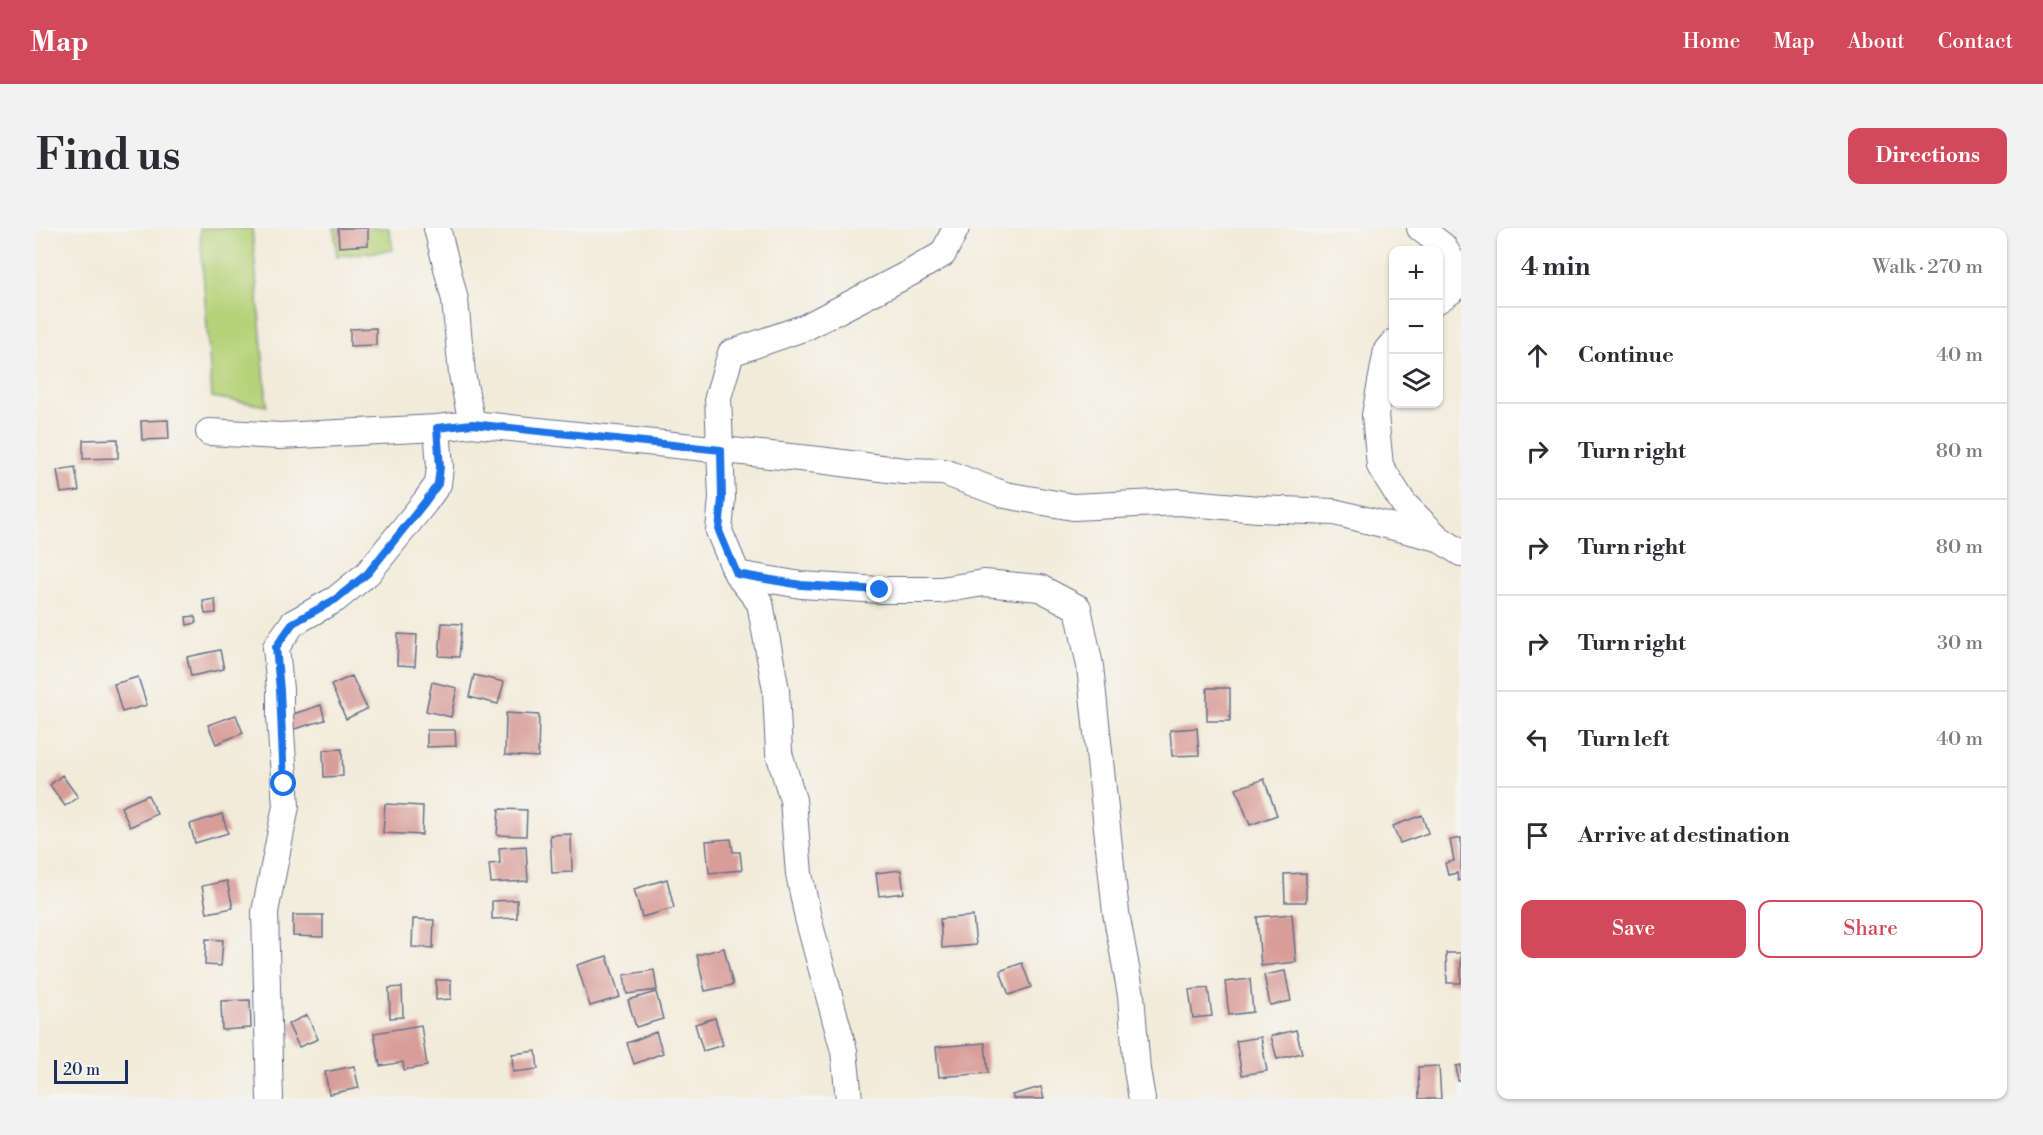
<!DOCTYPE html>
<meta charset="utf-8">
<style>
body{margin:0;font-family:"Libre Bodoni",serif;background:#f2f2f3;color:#2b2b33}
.controls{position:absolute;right:18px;top:18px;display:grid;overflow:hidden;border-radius:12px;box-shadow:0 2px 4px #0004}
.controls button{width:54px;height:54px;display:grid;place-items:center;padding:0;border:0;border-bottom:2px solid #e1e1e2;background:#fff;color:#2b2b33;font:30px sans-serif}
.scale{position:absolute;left:18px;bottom:15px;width:74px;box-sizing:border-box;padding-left:6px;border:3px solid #1b2f5e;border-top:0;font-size:16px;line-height:21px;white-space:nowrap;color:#1b2f5e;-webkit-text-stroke:4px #f6f6f2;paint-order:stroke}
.stop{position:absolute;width:18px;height:18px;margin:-14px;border:4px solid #1a73e8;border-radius:50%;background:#fff}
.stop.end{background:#1a73e8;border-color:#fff;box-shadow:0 2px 6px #0008}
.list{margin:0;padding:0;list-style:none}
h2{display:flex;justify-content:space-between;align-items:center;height:78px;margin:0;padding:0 24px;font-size:26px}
h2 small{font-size:20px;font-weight:400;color:#7c7c81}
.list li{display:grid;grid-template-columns:39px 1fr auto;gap:18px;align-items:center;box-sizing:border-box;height:96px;padding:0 24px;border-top:2px solid #e1e1e2}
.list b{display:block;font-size:22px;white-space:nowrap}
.list em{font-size:20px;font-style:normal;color:#7c7c81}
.actions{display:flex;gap:12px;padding:18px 24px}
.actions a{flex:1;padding:14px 0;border:2px solid #d1495b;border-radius:12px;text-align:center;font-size:21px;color:#d1495b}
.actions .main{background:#d1495b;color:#fff}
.icon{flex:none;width:33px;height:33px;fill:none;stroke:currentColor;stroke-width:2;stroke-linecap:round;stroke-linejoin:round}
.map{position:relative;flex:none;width:1425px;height:871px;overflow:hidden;border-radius:12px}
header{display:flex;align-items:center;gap:36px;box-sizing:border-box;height:84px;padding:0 30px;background:#d1495b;color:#fff}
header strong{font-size:28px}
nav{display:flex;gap:33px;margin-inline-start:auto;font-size:21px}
.intro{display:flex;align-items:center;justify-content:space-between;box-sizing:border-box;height:144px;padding:0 36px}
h1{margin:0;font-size:42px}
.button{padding:15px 27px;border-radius:12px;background:#d1495b;color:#fff;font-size:21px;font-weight:700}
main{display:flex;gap:36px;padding:0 36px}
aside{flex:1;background:#fff;border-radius:12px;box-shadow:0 2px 4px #0004}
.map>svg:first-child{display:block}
.green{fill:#b6d379;stroke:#68816c;stroke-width:1.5}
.building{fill:#d89d98}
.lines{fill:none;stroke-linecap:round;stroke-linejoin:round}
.minor-casing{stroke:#667189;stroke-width:28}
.minor{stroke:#fff;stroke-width:26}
.route{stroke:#1a73e8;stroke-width:8}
</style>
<header>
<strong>Map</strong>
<nav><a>Home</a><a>Map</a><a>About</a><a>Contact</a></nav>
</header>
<div class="intro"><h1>Find us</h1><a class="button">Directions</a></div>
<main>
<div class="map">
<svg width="1425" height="871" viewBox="0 0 1425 871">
<rect width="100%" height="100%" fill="#f6f6f2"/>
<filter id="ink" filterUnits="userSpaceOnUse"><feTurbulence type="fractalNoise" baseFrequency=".0167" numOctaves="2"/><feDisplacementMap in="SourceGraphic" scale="12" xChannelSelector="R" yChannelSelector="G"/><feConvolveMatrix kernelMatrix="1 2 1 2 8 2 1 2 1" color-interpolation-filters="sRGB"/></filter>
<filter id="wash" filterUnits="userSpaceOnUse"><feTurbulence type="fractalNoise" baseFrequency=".008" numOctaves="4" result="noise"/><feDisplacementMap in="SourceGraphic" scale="24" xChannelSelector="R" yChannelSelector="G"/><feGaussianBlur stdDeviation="1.35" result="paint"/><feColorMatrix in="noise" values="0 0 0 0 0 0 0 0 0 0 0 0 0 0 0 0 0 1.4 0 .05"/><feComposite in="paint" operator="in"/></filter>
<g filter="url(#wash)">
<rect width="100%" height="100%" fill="#f2ebda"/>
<!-- green -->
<path class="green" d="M164 0H216L231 178 176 169Z
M298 0H353L357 22 301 28Z"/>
<g id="blocks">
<!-- building -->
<path class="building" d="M302 0H332V17L303 19Z
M340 100V117L314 118V101Z
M132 192 133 211 106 212 105 193Z
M82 211V230L47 231V212Z
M39 239 43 263 25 265 21 242Z
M179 371 180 385 169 386 167 373Z
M159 388 160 395 151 397 150 389Z
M406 395 426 396 423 429 403 428Z
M362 406 381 407 379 438 361 437Z
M184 422 188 441 155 448 151 429Z
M438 447 468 454 462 476 433 469Z
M316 448 331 481 310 491 295 457Z
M102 449 111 477 86 484 78 456Z
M396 454 421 460 415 489 390 483Z
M1171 460H1194V493H1171Z
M285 477 289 492 255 502 251 488Z
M470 485 503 487 502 529 469 527Z
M200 487 207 505 180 516 172 497Z
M1161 500 1163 527 1136 528 1134 502Z
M391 502H419L420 518 391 519Z
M306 521 307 548 288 549 287 522Z
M26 547 42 569 29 578 14 557Z
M1228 551 1241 587 1214 597 1200 561Z
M112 567 121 586 94 599 85 579Z
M349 576 387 578 386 607 347 605Z
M463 581 491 582 490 608 461 607Z
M186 586 192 605 159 615 154 596Z
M1386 587 1392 605 1364 615 1357 598Z
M535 606 536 644 516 645 514 607Z
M1425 610V652L1422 653 1421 645 1412 647 1409 635 1418 633 1414 612Z
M695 611 697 624H704L706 642 673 645 670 613Z
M490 618 492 653 455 655 453 636 464 635 463 620Z
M865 642 868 665 843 668 840 645Z
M1270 645V674H1249L1248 646Z
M631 651 638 680 606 689 598 661Z
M191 653 197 680 171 685 166 658Z
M481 672V690L456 691V673Z
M1256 686 1260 734 1225 738 1221 689Z
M257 687H287V709L257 708Z
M937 688 940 717 906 720 904 691Z
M377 691 398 692 397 720 376 719Z
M170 711 187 712 185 738 169 737Z
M688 720 697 757 669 763 661 727Z
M1410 725H1425V755H1411Z
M571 728 584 769 554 778 541 737Z
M986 735 995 759 973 767 964 743Z
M618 742 621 762 591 766 588 747Z
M1249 743 1255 773 1234 777 1228 747Z
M1214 751 1217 784 1193 787 1189 754Z
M400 752H415V771L400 772Z
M366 759 367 789 354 790 353 760Z
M1172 760 1176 788 1157 790 1153 762Z
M620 764 627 791 600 799 592 772Z
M214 772 215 800 186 802 185 773Z
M271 787 282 811 263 819 252 796Z
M679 790 687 817 667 823 659 796Z
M385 797 391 838 368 842 367 834 344 838 338 805Z
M1260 802 1266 825 1241 831 1235 808Z
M620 804 627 825 598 836 591 815Z
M1225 809 1231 843 1206 847 1200 813Z
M949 815 952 845 903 849 900 819Z
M500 823 502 841 477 844 476 826Z
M1425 837V853H1422L1420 838Z
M318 838 323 860 293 866 289 844Z
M1403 838 1405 871H1383L1382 839Z
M1005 859 1008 871H978L976 867Z"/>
</g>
</g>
<g filter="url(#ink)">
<use href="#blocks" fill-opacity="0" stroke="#667189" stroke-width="1.5"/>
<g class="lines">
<!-- minor casing -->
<g class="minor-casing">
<path id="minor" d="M401 0 419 72 426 146 436 196
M1384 0 1407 18 1419 38 1415 63 1402 72
M1358 114 1351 122 1339 187 1344 238 1368 276 1402 310
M173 204 244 208 401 200 436 196 783 232 868 243 908 244 969 267 1037 279 1143 274 1222 281 1298 284 1402 310 1425 325
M701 346 765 357 845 362H905L948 355 1004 360 1042 380 1054 438 1080 685 1095 767 1101 842 1106 871
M234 871 229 684 250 578 244 489V462L240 419 257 395 300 371 332 345 389 274 402 256 404 239 401 200
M813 871 808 823 772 690 763 646 757 572 743 525 740 462 724 375 701 346 683 303 686 270 682 169 695 125 770 99 874 45 907 26 920 0"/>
</g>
<!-- minor -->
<use href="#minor" class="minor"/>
</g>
</g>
<g class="lines" filter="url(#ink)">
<!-- route -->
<path class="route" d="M248 556 244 462 240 419 257 395 300 371 332 345 389 274 402 256 404 239 401 200 436 196 685 222 686 270 683 303 701 346 765 357 844 362"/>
</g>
</svg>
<div class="controls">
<button>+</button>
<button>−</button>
<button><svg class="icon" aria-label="layers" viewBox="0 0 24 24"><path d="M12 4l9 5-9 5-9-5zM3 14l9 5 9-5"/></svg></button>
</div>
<div class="scale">20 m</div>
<div class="stop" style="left:248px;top:556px"></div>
<div class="stop end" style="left:844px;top:362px"></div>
</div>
<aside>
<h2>4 min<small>Walk · 270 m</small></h2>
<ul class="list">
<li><svg class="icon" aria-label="ahead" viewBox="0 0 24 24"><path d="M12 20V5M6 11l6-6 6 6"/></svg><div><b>Continue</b></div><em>40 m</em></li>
<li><svg class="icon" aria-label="right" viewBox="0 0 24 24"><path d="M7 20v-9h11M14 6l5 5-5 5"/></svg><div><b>Turn right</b></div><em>80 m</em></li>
<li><svg class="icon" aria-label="right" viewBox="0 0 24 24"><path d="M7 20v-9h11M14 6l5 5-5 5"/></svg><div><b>Turn right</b></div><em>80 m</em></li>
<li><svg class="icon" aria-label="right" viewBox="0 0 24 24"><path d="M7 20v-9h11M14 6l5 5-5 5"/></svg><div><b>Turn right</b></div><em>30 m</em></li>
<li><svg class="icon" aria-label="left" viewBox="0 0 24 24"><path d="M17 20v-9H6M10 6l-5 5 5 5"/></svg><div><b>Turn left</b></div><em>40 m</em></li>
<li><svg class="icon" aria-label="arrive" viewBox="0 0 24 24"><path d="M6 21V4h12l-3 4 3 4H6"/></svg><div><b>Arrive at destination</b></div></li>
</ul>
<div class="actions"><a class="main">Save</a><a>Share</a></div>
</aside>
</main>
